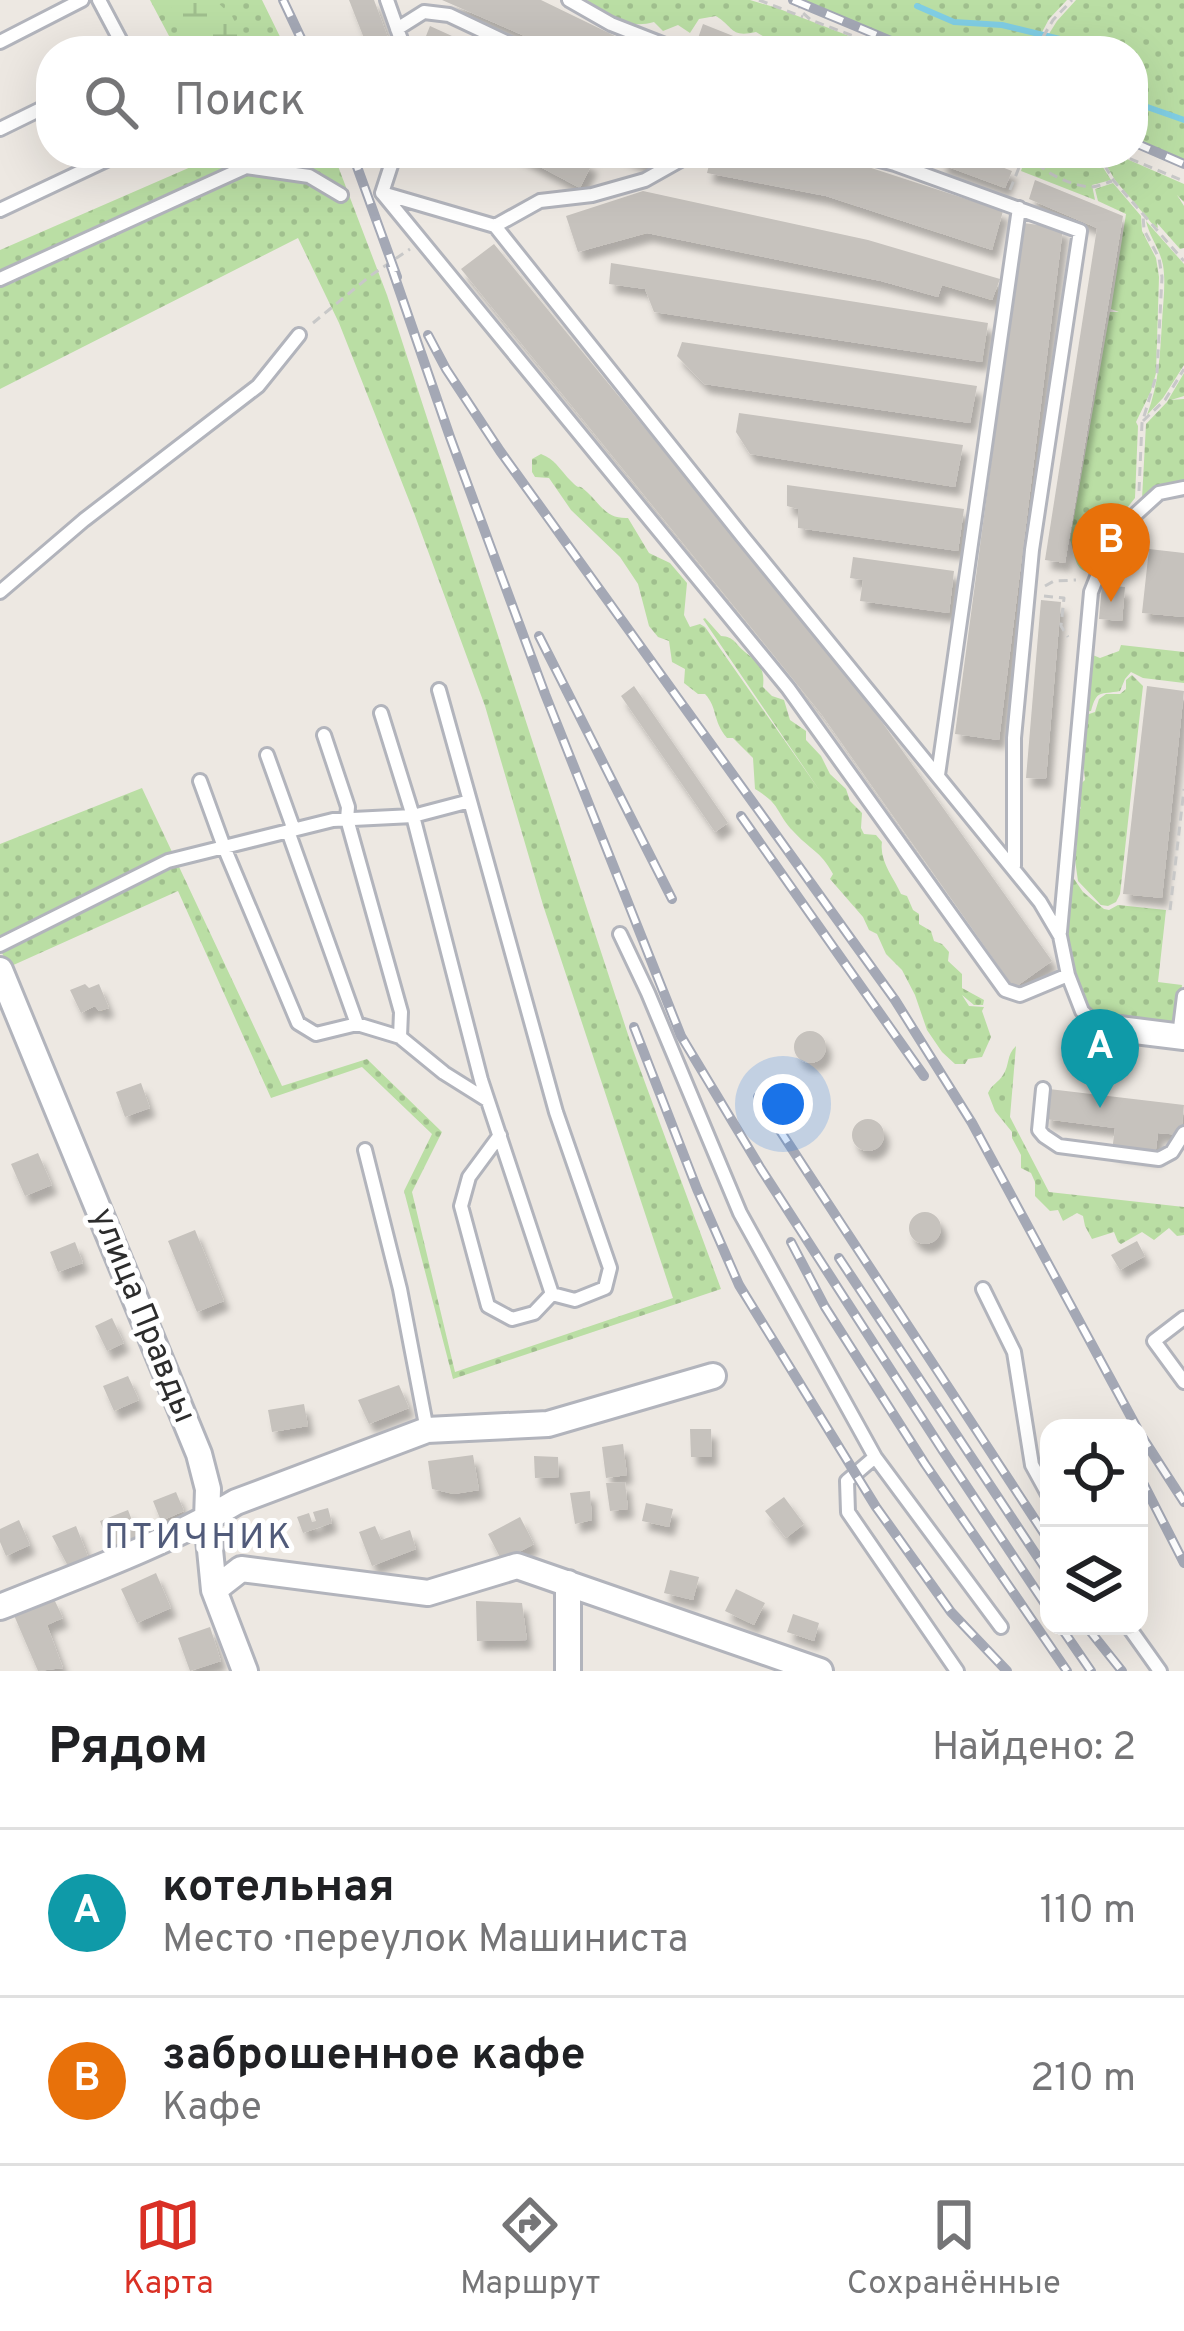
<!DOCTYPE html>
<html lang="ru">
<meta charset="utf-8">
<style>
body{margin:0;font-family:Overpass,sans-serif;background:#f6f6f6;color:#202124}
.controls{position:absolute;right:36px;bottom:36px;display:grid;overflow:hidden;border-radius:24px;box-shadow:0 12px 48px #0002}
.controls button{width:108px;height:108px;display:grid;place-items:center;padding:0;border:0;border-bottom:3px solid #e0e0e0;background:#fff;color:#202124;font:60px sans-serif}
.you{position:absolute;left:783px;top:1104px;width:42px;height:42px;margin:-30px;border:9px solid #fff;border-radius:50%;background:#1a73e8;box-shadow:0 0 0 18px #1a73e833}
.badge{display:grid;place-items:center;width:78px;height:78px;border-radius:50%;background:#d93025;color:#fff;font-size:39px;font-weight:700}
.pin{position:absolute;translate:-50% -99px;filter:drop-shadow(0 3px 6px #0008)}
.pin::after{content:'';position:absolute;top:63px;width:42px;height:36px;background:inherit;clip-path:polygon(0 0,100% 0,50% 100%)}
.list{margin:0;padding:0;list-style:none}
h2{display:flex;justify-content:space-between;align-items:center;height:156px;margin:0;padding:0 48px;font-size:51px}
h2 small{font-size:39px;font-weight:400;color:#757577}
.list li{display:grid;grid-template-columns:78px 1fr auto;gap:36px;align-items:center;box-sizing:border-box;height:168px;padding:0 48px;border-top:3px solid #e0e0e0}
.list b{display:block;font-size:45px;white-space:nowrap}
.list p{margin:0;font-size:39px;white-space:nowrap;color:#757577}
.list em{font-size:39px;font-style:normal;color:#757577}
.icon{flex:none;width:66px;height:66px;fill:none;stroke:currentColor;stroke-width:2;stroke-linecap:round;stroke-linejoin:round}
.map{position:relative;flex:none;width:1184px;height:1671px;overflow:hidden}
.search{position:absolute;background:#fff;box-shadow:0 12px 48px #0002;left:36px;right:36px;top:36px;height:132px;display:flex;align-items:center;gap:30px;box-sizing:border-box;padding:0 42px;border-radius:48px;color:#757577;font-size:45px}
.sheet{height:492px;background:#fff}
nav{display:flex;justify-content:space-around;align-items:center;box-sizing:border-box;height:168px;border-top:3px solid #e0e0e0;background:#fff;font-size:33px;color:#757577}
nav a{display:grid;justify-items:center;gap:6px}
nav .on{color:#d93025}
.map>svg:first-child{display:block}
.green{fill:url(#green-dots)}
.wetland{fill:url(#wetland-marsh)}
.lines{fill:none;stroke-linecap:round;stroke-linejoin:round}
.stream{stroke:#80cee4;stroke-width:6}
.building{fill:#c6c2bd;filter:url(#shadow)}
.lane-casing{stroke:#b2b4bc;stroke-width:18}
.street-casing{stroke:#b2b4bc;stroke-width:30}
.path{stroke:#c8c8c8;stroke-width:3;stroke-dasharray:9 6;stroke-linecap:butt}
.lane{stroke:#fff;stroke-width:12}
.street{stroke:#fff;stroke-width:24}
.rail-casing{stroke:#a4a8b5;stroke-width:10}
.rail{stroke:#fff;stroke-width:6;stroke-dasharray:18;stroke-linecap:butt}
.labels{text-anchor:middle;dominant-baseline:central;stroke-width:10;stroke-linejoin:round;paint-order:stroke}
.street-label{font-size:33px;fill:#2d2d2d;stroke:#fff}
.neighbourhood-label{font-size:36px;letter-spacing:3px;fill:#515b7a;stroke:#fff}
</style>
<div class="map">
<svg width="1184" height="1671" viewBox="0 0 1184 1671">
<defs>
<pattern id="green-dots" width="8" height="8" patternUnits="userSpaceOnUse" patternTransform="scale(3)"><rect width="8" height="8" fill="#badea4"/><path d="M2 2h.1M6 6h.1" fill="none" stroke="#a0bf8e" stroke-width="1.8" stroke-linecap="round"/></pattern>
<pattern id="wetland-marsh" width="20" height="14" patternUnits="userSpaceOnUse" patternTransform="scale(3)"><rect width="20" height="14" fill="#badea4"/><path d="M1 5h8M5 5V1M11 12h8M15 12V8" fill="none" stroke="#a0bf8e"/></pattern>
<filter id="shadow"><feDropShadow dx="5.5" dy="9" stdDeviation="3" flood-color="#0004"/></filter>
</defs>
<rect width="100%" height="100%" fill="#ede8e2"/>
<!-- green -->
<path class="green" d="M150 0H262L287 51H177Z
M587 0H750L777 8 888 51H788L756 32C730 38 734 27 716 16L699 19 690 33 678 25 663 31 654 22C626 30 609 15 587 0Z
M803 0H1067L1049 19 1039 38 1044 51H925Z
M1076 0H1184V160L1133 138V51H1052L1047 37 1057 21Z
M223 153H333L387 295 633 1050 721 1289 453 1379 404 1191 432 1134 362 1067 271 1098 178 891 9 967 0 949V844L142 788 282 1086 367 1059 442 1132 412 1192 455 1372 673 1298 543 905 485 706 414 513 339 323 298 238 0 389V250Z
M1027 153H1094L1111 180 1092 185 1095 200 1021 171Z
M1099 153 1120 156 1184 184V202L1177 195 1184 206V248L1180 249 1157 223 1158 228 1154 226 1115 180Z
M1113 183 1141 216 1142 231 1156 258 1159 277 1156 373 1151 391 1136 422 1138 426 1135 498 1127 508 1097 522 1098 546 1093 573C1073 572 1076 555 1070 540L1110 312H1119L1111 309 1126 214 1098 201 1095 189Z
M1146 221 1184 264V365L1163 398 1147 415C1159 383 1160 355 1162 322 1163 303 1166 283 1163 265 1160 249 1149 236 1146 221Z
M1184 373V396L1171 400 1184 399V483L1144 500 1142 499 1146 424 1167 402Z
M541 454C555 459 560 470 571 481 583 493 575 481 587 492 601 505 606 519 628 518L649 553 670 563 687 583 684 615 690 627 700 624 705 627 820 791 703 619 705 618 721 636C735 637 734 643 745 652 759 663 765 668 763 687L772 696 784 700 790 720 806 731V740L821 756 830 774 846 789 850 801 862 813 861 828 864 834 876 835 882 842C879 861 894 878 901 894L907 896 913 910 919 914V924L931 931 934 941 942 944 949 952 948 961 962 974V988L984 1000 983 1005H974L962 995 969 1006 984 1007 982 1011 991 1037 982 1057 968 1059 965 1064H955L942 1052 927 1030 915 995 902 970 886 954 877 934 869 930 863 917 830 879 833 874C820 850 810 850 793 831 775 812 782 805 755 789L753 758 733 738H727C712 720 718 708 705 694H698L684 683 685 669 672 662 669 641 658 637 649 626 638 584 620 557 571 510 549 478 535 477 532 472V459Z
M1121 645 1184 652V683L1143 678 1131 672 1125 679 1120 691C1100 695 1097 689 1091 711L1082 712 1088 653 1100 658 1119 651Z
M1132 675 1143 686 1120 894 1116 902 1108 906 1101 905 1078 881 1075 860 1077 843 1072 832V818L1081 808 1075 796V789L1085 780 1084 770 1079 759 1083 716 1095 712 1099 699 1106 694H1120L1126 689V680Z
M1072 876 1083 892 1104 909 1109 910 1118 905 1166 910 1158 982 1182 985 1177 1029 1098 1020C1080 999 1067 964 1066 936 1065 917 1070 895 1072 876Z
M1016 1046 1010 1117 1049 1192 1184 1207V1235L1177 1236 1169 1228 1154 1240 1142 1232 1121 1244 1118 1242 1114 1232 1092 1239 1085 1226 1083 1216 1077 1213 1063 1221 1058 1210 1050 1211 1035 1196V1182L1031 1173 1021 1168V1155L1012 1138V1132L995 1111 988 1093C992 1084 998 1083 1003 1075 1010 1065 1006 1055 1016 1046Z"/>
<!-- wetland -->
<path class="wetland" d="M168 0H215L232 16 249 51H189Z"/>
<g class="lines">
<!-- stream -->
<path class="stream" d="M917 6 954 22 1002 25 1068 41 1071 51
M1133 102 1184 120"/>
</g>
<!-- building -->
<path class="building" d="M349 0H374L393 51H369Z
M442 0H541L646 51H559Z
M703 24 771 51H723L697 41Z
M430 26 485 51H420Z
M514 153H571L592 164 580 188Z
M617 153H673L650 168Z
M712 153H805L828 157 856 163 1003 211 992 250 826 196 707 173Z
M944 153H966L1012 171 1005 188 940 164Z
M1035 180 1123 216 1065 563 1045 560 1097 228 1029 199Z
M643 191 868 240 1000 279 992 300 942 285 938 297 881 281 647 233 578 252 566 216Z
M1023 223 1063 228 999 740 955 734Z
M494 244 857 687 1052 961 1014 988 822 715 461 269Z
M611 263 988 323 982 362 654 312 645 289 609 284Z
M682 342 977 386 970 423 704 384 677 356Z
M739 413 963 445 955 487 750 454 736 432Z
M787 485 964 509 958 551 798 528V509L787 506Z
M1149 549 1184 553V617L1142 613Z
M853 557 954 571 949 613 860 601 863 580 850 578Z
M1102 585 1125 587 1122 621 1099 619Z
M1041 600 1061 602 1046 779 1026 778Z
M634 686 728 823 715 832 621 696Z
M1147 686 1184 691 1162 898 1123 894Z
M85 984 89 988 99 984 109 1008 99 1011 95 1006 81 1013 70 990Z
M794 1047a16 16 0 1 1 32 0a16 16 0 1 1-32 0Z
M141 1083 150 1108 125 1117 116 1092Z
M1049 1089 1184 1105 1181 1135 1158 1133 1155 1157 1112 1151 1115 1128 1045 1119Z
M852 1135a16 16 0 1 1 32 0a16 16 0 1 1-32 0Z
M38 1153 52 1185 25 1196 11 1164Z
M909 1228a16 16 0 1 1 32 0a16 16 0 1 1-32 0Z
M195 1230 224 1301 197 1312 168 1241Z
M1137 1241 1145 1256 1120 1270 1111 1255Z
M75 1242 83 1263 58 1272 50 1252Z
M112 1318 124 1343 107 1351 95 1326Z
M128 1376 139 1400 114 1411 103 1386Z
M399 1385 409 1408 369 1424 358 1400Z
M304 1404 308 1426 272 1432 268 1410Z
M690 1429H711L712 1457H691Z
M623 1444 627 1475 606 1478 602 1447Z
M473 1455 479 1490 454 1494 432 1489 428 1461Z
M534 1456 558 1457 559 1477 535 1478Z
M625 1482 628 1509 610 1511 606 1483Z
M590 1491 592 1520 575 1524 570 1493Z
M176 1492 184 1511 161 1521 153 1501Z
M784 1497 804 1524 786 1538 765 1511Z
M646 1503 673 1509 669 1527 642 1521Z
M328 1508 332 1523 303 1533 297 1517 309 1513 312 1522 316 1521 313 1512Z
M128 1510 138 1536 110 1547 100 1521Z
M520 1517 534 1544 502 1561 488 1534Z
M19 1520 30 1545 6 1556 0 1542V1529Z
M76 1526 89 1559 68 1566 52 1536Z
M375 1526 381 1540 410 1530 416 1549 372 1566 359 1532Z
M670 1570 699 1577 693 1600 664 1593Z
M156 1573 171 1608 137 1623 121 1589Z
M736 1589 765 1603 754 1625 725 1611Z
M54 1599 63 1618 47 1625 63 1668 38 1671 13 1613Z
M476 1601 522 1603 527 1640 477 1641Z
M793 1614 819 1623 814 1641 787 1632Z
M210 1627 221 1661 190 1671 178 1638Z"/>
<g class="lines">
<!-- lane casing -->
<g class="lane-casing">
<path id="lane" d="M99 0 126 51
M387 0 405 51
M569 0 611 24 680 51
M397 29 424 12 449 15 525 51
M0 42 82 0
M0 129 51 104
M853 153 895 164 1080 231 1032 550 1014 738V866
M382 193 495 226 743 537 1040 902 1060 936 1068 975 1082 1011 1099 1027 1119 1029
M382 193 395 153
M383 194 788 688 1005 990 1020 995 1068 975
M0 210 121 153
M495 226 540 201 592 195 645 180 693 153
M0 279 246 167 309 176 341 195
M0 592 84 520 258 386 299 335
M439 690 470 801
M324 735 348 807 347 819 401 1012 400 1037 444 1073 487 1100
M267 755 294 830
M938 775 1019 208
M200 781 224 847 298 1023 316 1034 357 1024
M288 831 357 1024 400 1037
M1060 932 1091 592 1114 534 1159 493 1184 488
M620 934 648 993 740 1213 875 1457 847 1481 848 1512 957 1671
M0 945 168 861 333 820 413 816 470 801 556 1112 610 1268 605 1288 575 1300 552 1294 481 1080 413 816 381 713
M1179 1036 1184 996
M1043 1089 1039 1130 1044 1136 1059 1146 1159 1159 1172 1152 1184 1133
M500 1135 469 1177 461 1206 488 1306 512 1319 534 1313 552 1294
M365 1150 400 1289 427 1430
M983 1289 1014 1352 1032 1465 1049 1496
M1184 1318 1154 1341 1184 1382
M875 1457 1001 1627
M1128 1626 1160 1671"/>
</g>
<!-- street casing -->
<g class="street-casing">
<path id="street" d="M0 970 199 1454 208 1489 207 1519 214 1590 245 1671
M1119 1029 1184 1037
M214 1590 241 1569 428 1593 517 1566 820 1671
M0 1607C79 1575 162 1546 236 1502L427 1430 548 1424 713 1376
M568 1671V1583"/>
</g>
<!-- path -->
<path class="path" d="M759 0 803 17
M796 0 802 12 811 20 893 51
M1048 51 1043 37 1053 20 1072 0
M1027 153C1039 170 1069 186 1091 187 1096 187 1107 183 1112 181
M1097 153 1114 181 1184 261
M1116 153 1184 181
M1010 190 1024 155
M313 323 370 276 410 249
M1143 421 1165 400 1184 369
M1139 491 1142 423 1157 373 1162 277 1159 258 1144 230 1143 215
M1045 586 1054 581 1076 580
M1044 596 1064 598 1061 626 1068 637
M1170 910 1184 789"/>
<!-- lane -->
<use href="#lane" class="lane"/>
<!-- street -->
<use href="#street" class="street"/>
<!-- rail casing -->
<g class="rail-casing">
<path id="rail" d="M283 0 307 51
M793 0 915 51
M1133 142 1184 164
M352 153 397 277
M391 266 450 437 545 694 681 1036 761 1169 943 1451 1049 1610
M428 335 446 369 500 451 895 1000 972 1123 1137 1428
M539 636 672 899
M741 816 924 1076
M634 1027 697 1189 739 1285 876 1507 951 1612 1007 1671
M758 1097 1049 1541
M791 1242 825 1307 925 1464 1067 1671
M839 1258 1049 1574
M1139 1432 1184 1502
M1139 1475 1184 1563
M1060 1626 1091 1671
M1086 1626 1122 1671"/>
</g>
<!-- rail -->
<use href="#rail" class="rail"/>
</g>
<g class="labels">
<!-- street labels -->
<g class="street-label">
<text transform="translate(142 1316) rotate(68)">улица Правды</text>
</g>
<!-- neighbourhood labels -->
<g class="neighbourhood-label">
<text x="199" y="1539">ПТИЧНИК</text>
</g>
</g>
</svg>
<div class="controls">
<button><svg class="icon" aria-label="locate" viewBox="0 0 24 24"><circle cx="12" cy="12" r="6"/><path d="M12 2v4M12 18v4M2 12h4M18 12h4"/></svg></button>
<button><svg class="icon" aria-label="layers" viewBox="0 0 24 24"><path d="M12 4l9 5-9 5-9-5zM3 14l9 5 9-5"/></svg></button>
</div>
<div class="you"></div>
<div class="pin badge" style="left:1100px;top:1108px;background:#0f9aa8">A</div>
<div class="pin badge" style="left:1111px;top:602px;background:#e8710a">B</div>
<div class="search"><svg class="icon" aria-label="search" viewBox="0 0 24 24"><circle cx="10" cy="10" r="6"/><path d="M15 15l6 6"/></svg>Поиск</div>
</div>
<section class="sheet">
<h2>Рядом<small>Найдено: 2</small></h2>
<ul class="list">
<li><span class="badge" style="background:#0f9aa8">A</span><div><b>котельная</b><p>Место · переулок Машиниста</p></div><em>110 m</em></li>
<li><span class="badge" style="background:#e8710a">B</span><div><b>заброшенное кафе</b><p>Кафе</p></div><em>210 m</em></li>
</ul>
</section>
<nav>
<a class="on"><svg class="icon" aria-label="map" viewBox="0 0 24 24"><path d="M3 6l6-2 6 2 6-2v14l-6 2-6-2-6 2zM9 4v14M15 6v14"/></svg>Карта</a>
<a><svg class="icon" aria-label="directions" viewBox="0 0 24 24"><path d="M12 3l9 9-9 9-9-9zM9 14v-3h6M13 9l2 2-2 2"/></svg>Маршрут</a>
<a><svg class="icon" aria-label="saved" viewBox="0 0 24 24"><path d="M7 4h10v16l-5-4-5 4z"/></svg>Сохранённые</a>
</nav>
